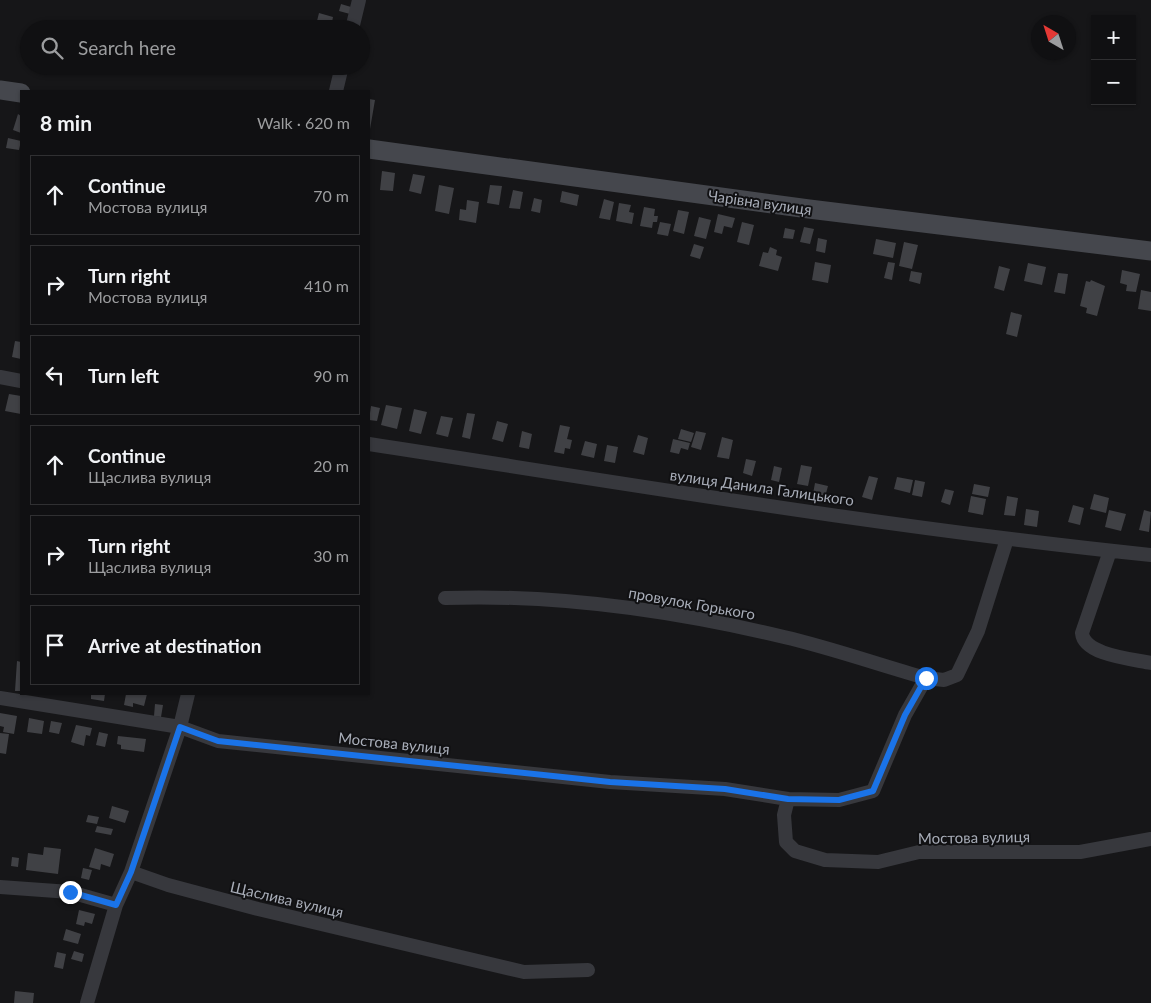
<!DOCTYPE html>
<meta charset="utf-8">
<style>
body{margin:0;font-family:Lato,sans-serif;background:#19191b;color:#f1f3f6}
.controls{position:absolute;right:15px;top:15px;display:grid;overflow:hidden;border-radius:0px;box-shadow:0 1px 4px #0004}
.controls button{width:45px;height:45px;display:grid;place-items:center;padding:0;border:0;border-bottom:1px solid #303032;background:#101012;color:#f1f3f6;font:25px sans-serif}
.compass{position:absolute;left:1031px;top:15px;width:45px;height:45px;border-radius:50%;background:#101012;box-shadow:0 1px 4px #0004;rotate:321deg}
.stop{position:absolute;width:15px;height:15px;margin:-11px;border:4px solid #1a73e8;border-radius:50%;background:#fff}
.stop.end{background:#1a73e8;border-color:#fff;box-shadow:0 1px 5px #0008}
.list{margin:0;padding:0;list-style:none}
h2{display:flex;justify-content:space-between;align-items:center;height:65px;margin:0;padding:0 20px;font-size:21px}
h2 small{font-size:16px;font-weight:400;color:#9c9d9f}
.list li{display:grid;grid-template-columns:32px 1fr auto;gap:15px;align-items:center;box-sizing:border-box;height:80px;margin:0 10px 10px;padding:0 10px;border:1px solid #303032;border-radius:0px}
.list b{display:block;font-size:19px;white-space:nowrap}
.list p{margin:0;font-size:16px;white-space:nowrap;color:#9c9d9f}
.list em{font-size:16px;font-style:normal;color:#9c9d9f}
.icon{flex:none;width:28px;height:28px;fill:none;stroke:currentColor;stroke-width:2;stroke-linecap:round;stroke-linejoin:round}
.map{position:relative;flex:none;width:1151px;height:1003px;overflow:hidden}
.search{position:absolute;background:#101012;box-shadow:0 1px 4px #0004;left:20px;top:20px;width:350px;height:55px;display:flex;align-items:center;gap:12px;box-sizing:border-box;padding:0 18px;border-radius:28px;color:#9c9d9f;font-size:19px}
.panel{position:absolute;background:#101012;box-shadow:0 1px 4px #0004;left:20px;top:90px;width:350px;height:605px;border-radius:0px}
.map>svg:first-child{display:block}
.building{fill:#404145}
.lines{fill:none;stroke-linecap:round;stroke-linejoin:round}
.street{stroke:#37383d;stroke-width:14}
.secondary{stroke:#45474d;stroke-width:19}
.route{stroke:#1a73e8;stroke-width:6}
.labels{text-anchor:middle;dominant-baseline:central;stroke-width:4;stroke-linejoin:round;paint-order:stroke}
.street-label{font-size:15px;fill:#a8adb8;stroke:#111113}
</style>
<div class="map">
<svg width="1151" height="1003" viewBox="0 0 1151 1003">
<rect width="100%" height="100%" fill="#161618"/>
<!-- building -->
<path class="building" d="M341 4 351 7 350 14 339 11Z
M319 13 333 17 331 27 336 29H315Z
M369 99 375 100 370 129H369Z
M18 114 21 116V133L13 130Z
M8 138 21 141 19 150 6 148Z
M382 171 395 173 393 191 380 190Z
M413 174 425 176 421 194 409 191Z
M439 185 454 188 449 214 435 211Z
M490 185 502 186 499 205 487 203Z
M513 190 523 192 520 209 509 208Z
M562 191 579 195 577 206 560 202Z
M534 198 542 200 540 213 531 211Z
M604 199 614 202 610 220 599 218Z
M467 200 479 202 476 223 459 220 460 209 466 210Z
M619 203 631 205 629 212 634 213 632 224 616 221Z
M644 207 655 209 654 216H658L657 222H653L652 228 640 226Z
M678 210 689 212 684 234 673 231Z
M718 214 735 218 732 228 724 226 722 234 714 232Z
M699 217 711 220 706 239 694 236Z
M660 222 671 224 668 236 657 234Z
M742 222 754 225 749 245 737 242Z
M804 227 814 229 810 244 800 242Z
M785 228 795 230 793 239 783 238Z
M818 238 827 240 825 253 816 251Z
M876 239 896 243 893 258 873 254Z
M904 242 918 245 912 269 899 266Z
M694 244 704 247 700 259 690 256Z
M770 247 777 250 776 255 782 257 778 271 759 266 763 252 768 253Z
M815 262 831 265 828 283 812 280Z
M888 262 895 263 892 280 884 278Z
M1028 263 1046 267 1042 285 1024 281Z
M999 266 1010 269 1004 291 994 288Z
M1122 270 1140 274 1136 292 1126 291 1127 285 1120 283Z
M911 271 922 273 920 284 909 281Z
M1058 273 1068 274 1065 294 1054 292Z
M1091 280 1105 286 1097 316 1086 313 1087 308 1080 306 1086 281 1090 282Z
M1141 290 1151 292V311L1138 309Z
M1011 312 1022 315 1017 337 1006 334Z
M15 341 21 342V359L12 357Z
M9 394 21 396V414L5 411Z
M386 405 402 408 397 429 381 425Z
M371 406 380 408 377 421 369 420Z
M414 409 427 412 421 434 409 431Z
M467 413 475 414 470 439 462 437Z
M441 416 453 418 448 437 436 434Z
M497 421 508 424 503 442 492 439Z
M560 425 570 427 567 439 572 440 570 449 565 448 564 454 554 452Z
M681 429 694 433 691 442 678 439Z
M522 431 532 434 529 449 519 447Z
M696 431 706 433 701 450 691 447Z
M638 435 648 438 644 455 633 452Z
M722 437 733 440 729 459 717 457Z
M673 439 690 443 688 450 681 448 679 454 670 452Z
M585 441 597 444 594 458 581 455Z
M607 445 618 447 615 463 604 461Z
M746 459 756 461 752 476 743 473Z
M801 465 812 467 808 486 797 484Z
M774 466 782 468 779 482 771 480Z
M869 476 878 478 872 500 862 497Z
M897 477 913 480 910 493 894 489Z
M915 480 925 482 922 497 912 495Z
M815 483 828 486 825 497 813 494Z
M974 484 990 487 988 497 972 494Z
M945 489 954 491 950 505 941 502Z
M1094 494 1109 498 1106 513 1090 509Z
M971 496 986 499 983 515 968 512Z
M1007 496 1018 498 1015 516 1004 515Z
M1073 505 1084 508 1080 525 1068 522Z
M1026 509 1039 511 1037 527 1024 525Z
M1109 510 1126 514 1121 531 1105 527Z
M1144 510 1151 512 1149 532 1139 530Z
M17 661 21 662V691H15Z
M91 694H105L104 701 91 699Z
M126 694H147L144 706 133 703V707L124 705Z
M155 704 163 705 161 717 154 716Z
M0 713 17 716 14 734 3 732 4 727 0 726Z
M29 718 44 721 42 734 27 732Z
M51 721 62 723 59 734 49 732Z
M76 725 92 728 90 736 86 735 84 746 71 742Z
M99 732 108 734 105 747 96 745Z
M0 733 9 734 6 754 0 753Z
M118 736 146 739 144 752 121 749V745L117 744Z
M112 806 129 811 125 823 109 818Z
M88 815 99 817 97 824 86 822Z
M97 826 113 829 111 835 95 832Z
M44 847 61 849 58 874 26 870 28 853 43 855Z
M95 848 114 854 110 867 101 864 100 870 89 867Z
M12 857 19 858 18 867 11 866Z
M83 868 92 870 89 880 81 878Z
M79 910 95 914 92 924 85 922 84 926 76 924Z
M66 929 81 934 78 944 63 940Z
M74 951 84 954 82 962 71 959Z
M57 952 66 954 63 969 54 967Z
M15 991 34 993 33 1003H14Z"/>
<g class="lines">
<!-- street -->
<path class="street" d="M352 29 359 0
M336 91 342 66
M0 377 21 381
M369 444C629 484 889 528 1151 555
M1110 551 1082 633C1084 655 1132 659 1151 663
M445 598C557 594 675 611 784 637 832 648 879 665 926 678L944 680 957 675 978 631 1007 539
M0 698 180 727 218 741 610 782 725 789 788 799 784 815 786 842 795 851 825 860 878 862 919 852H1080L1151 839
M788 799 839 800 873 791 905 715 926 678
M131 872 180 727 188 694
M0 887 70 892 116 905 131 872 168 885 258 909 524 972 588 970
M87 1003 116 905"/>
<!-- secondary -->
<path class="secondary" d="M0 90 21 93
M369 149 809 209 1151 251"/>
</g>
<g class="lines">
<!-- route -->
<path class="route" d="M70 892 116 905 131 872 180 727 218 741 610 782 725 789 788 799 839 800 873 791 905 715 926 678"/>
</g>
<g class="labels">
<!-- street labels -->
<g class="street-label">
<text transform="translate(760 202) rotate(8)">Чарівна вулиця</text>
<text transform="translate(762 487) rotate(8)">вулиця Данила Галицького</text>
<text transform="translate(692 603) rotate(10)">провулок Горького</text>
<text transform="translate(394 743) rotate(6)">Мостова вулиця</text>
<text transform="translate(974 837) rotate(-1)">Мостова вулиця</text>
<text transform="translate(287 899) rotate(13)">Щаслива вулиця</text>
</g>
</g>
</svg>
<div class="controls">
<button>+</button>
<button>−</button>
</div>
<svg class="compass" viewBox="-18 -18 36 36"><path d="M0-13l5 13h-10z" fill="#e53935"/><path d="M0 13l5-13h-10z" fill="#9c9d9f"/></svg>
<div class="stop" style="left:926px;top:678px"></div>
<div class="stop end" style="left:70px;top:892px"></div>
<div class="search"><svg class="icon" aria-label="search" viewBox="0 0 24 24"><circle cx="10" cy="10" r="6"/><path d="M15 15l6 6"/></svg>Search here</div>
<section class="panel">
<h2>8 min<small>Walk · 620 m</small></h2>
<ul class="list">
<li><svg class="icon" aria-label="ahead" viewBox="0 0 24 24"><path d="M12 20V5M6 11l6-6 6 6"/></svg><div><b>Continue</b><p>Мостова вулиця</p></div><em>70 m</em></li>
<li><svg class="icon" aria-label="right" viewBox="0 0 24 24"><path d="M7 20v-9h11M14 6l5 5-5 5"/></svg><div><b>Turn right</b><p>Мостова вулиця</p></div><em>410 m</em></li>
<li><svg class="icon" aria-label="left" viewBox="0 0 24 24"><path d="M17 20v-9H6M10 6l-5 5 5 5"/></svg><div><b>Turn left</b></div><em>90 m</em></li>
<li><svg class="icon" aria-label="ahead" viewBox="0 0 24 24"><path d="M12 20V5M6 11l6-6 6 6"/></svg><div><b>Continue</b><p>Щаслива вулиця</p></div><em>20 m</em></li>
<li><svg class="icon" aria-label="right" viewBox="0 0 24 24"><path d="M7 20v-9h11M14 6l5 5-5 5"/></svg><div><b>Turn right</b><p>Щаслива вулиця</p></div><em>30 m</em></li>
<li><svg class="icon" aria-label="arrive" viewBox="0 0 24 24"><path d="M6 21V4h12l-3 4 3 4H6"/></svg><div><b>Arrive at destination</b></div></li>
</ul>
</section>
</div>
